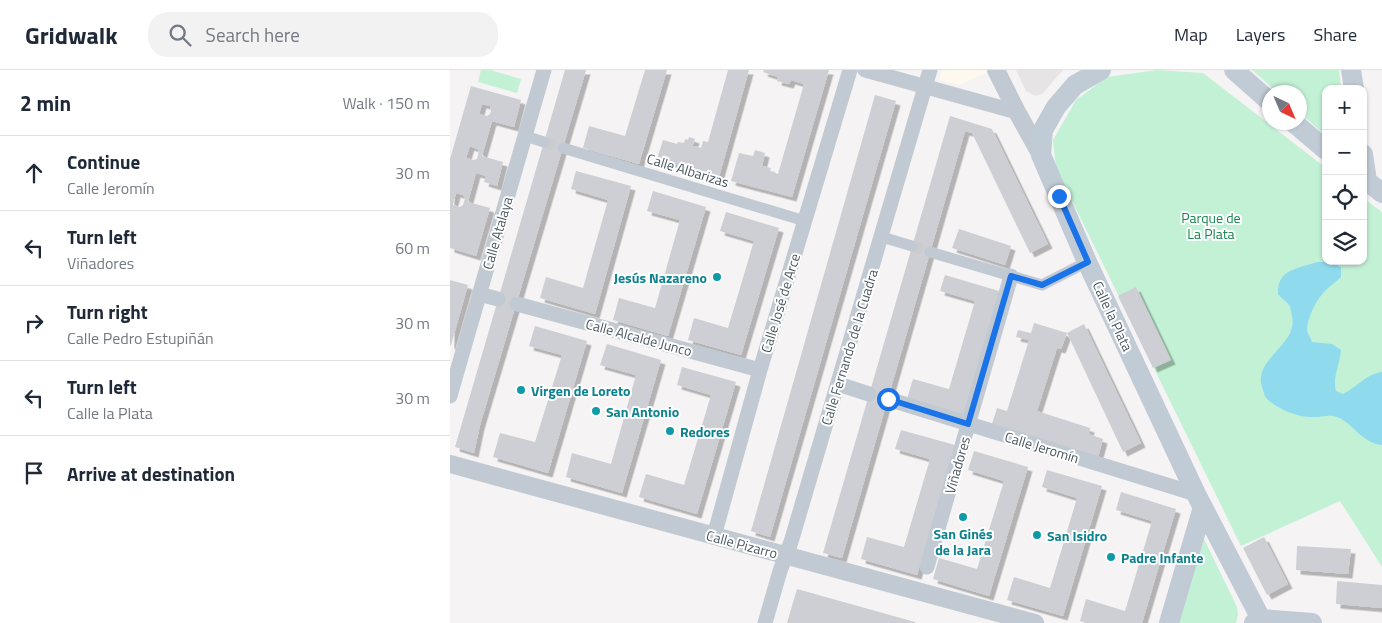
<!DOCTYPE html>
<meta charset="utf-8">
<style>
body{margin:0;font-family:"Titillium Web",sans-serif;background:#f2f2f3;color:#1f2937}
.controls{position:absolute;right:15px;top:15px;display:grid;overflow:hidden;border-radius:10px;box-shadow:0 1px 4px #0004}
.controls button{width:45px;height:45px;display:grid;place-items:center;padding:0;border:0;border-bottom:1px solid #e0e1e3;background:#fff;color:#1f2937;font:25px sans-serif}
.compass{position:absolute;left:812px;top:15px;width:45px;height:45px;border-radius:50%;background:#fff;box-shadow:0 1px 4px #0004;rotate:136deg}
.stop{position:absolute;width:15px;height:15px;margin:-11px;border:4px solid #1a73e8;border-radius:50%;background:#fff}
.stop.end{background:#1a73e8;border-color:#fff;box-shadow:0 1px 5px #0008}
.list{margin:0;padding:0;list-style:none}
h2{display:flex;justify-content:space-between;align-items:center;height:65px;margin:0;padding:0 20px;font-size:21px}
h2 small{font-size:16px;font-weight:400;color:#747a83}
.list li{display:grid;grid-template-columns:32px 1fr auto;gap:15px;align-items:center;box-sizing:border-box;height:75px;padding:0 20px;border-top:1px solid #e0e1e3}
.list b{display:block;font-size:19px;white-space:nowrap}
.list p{margin:0;font-size:16px;white-space:nowrap;color:#747a83}
.list em{font-size:16px;font-style:normal;color:#747a83}
.icon{flex:none;width:28px;height:28px;fill:none;stroke:currentColor;stroke-width:2;stroke-linecap:round;stroke-linejoin:round}
.map{position:relative;flex:none;width:932px;height:553px;overflow:hidden}
header{display:flex;align-items:center;gap:30px;box-sizing:border-box;height:70px;padding:0 25px;background:#fff;border-bottom:1px solid #e0e1e3}
header strong{font-size:24px}
nav{display:flex;gap:28px;margin-inline-start:auto;font-size:18px}
.search{width:350px;height:45px;background:#f2f2f3;display:flex;align-items:center;gap:12px;box-sizing:border-box;padding:0 18px;border-radius:20px;color:#747a83;font-size:19px}
main{display:flex}
aside{flex:1;background:#fff}
.map>svg:first-child{display:block}
.commercial{fill:#fdf9ef}
.education{fill:#e6e4e5}
.green{fill:#c3f1d5}
.water{fill:#90daee}
.building{fill:#cdcfd5;fill-rule:evenodd;filter:url(#shadow)}
.lines{fill:none;stroke-linecap:round;stroke-linejoin:round}
.pedestrian-tunnel{stroke:#caccce;stroke-width:11;stroke-dasharray:11 5.5;stroke-linecap:butt}
.pedestrian{stroke:#c1cad2;stroke-width:11}
.minor{stroke:#c1cad2;stroke-width:15}
.tertiary{stroke:#c1cad2;stroke-width:18}
.secondary{stroke:#c1cbd6;stroke-width:20}
.route{stroke:#1a73e8;stroke-width:6}
.culture-dot{fill:#0f9aa8;stroke:#fff;stroke-width:2}
.labels{text-anchor:middle;dominant-baseline:central;stroke-width:4;stroke-linejoin:round;paint-order:stroke}
.street-label{font-size:14px;fill:#4a5661;stroke:#fff}
.park-label{font-size:14px;fill:#17864f;stroke:#fff}
.culture-label{font-size:14px;font-weight:bold;fill:#0d838f;stroke:#fff;text-anchor:start}
</style>
<header>
<strong>Gridwalk</strong>
<div class="search"><svg class="icon" aria-label="search" viewBox="0 0 24 24"><circle cx="10" cy="10" r="6"/><path d="M15 15l6 6"/></svg>Search here</div>
<nav><a>Map</a><a>Layers</a><a>Share</a></nav>
</header>
<main>
<aside>
<h2>2 min<small>Walk · 150 m</small></h2>
<ul class="list">
<li><svg class="icon" aria-label="ahead" viewBox="0 0 24 24"><path d="M12 20V5M6 11l6-6 6 6"/></svg><div><b>Continue</b><p>Calle Jeromín</p></div><em>30 m</em></li>
<li><svg class="icon" aria-label="left" viewBox="0 0 24 24"><path d="M17 20v-9H6M10 6l-5 5 5 5"/></svg><div><b>Turn left</b><p>Viñadores</p></div><em>60 m</em></li>
<li><svg class="icon" aria-label="right" viewBox="0 0 24 24"><path d="M7 20v-9h11M14 6l5 5-5 5"/></svg><div><b>Turn right</b><p>Calle Pedro Estupiñán</p></div><em>30 m</em></li>
<li><svg class="icon" aria-label="left" viewBox="0 0 24 24"><path d="M17 20v-9H6M10 6l-5 5 5 5"/></svg><div><b>Turn left</b><p>Calle la Plata</p></div><em>30 m</em></li>
<li><svg class="icon" aria-label="arrive" viewBox="0 0 24 24"><path d="M6 21V4h12l-3 4 3 4H6"/></svg><div><b>Arrive at destination</b></div></li>
</ul>
</aside>
<div class="map">
<svg width="932" height="553" viewBox="0 0 932 553">
<defs>
<filter id="shadow"><feDropShadow dx="4.5" dy="4.5" stdDeviation="0" flood-color="#0004"/></filter>
</defs>
<rect width="100%" height="100%" fill="#f5f3f3"/>
<!-- commercial -->
<path class="commercial" d="M492 0H535L536 3 509 15 489 10Z"/>
<!-- education -->
<path class="education" d="M566 0H613L592 24 585 26 576 21Z"/>
<!-- green -->
<path class="green" d="M31 0H40L71 9 67 23 28 12Z
M707 0 753 3 876 98V191H913V128L932 142V497L890 431 791 476 606 98 603 70 626 30 657 7Z
M802 0H889L891 19H876V66L850 43 849 22H827Z
M753 467 787 537 788 544 786 553H727Z"/>
<!-- water -->
<path class="water" d="M867 192H881L891 197V207C886 212 881 215 876 220 867 228 857 248 857 261 858 264 861 268 862 272L882 274 891 280C890 294 882 309 886 321L893 324C907 317 916 304 932 302V375C913 374 903 353 887 347 879 344 872 347 864 347 848 348 830 340 818 330 815 327 814 324 813 320 800 289 849 276 842 246 841 242 841 238 839 235 836 231 831 228 828 224 827 199 847 199 867 192Z"/>
<!-- building -->
<path class="building" d="M115 0H136L30 355 24 383 5 377Z
M195 0H217L189 94 133 78 139 56 175 66Z
M278 0H299L269 107 207 89 213 70 227 74 228 72 234 73 235 69 238 70 239 67 245 69 242 77 245 76 251 78 253 71 258 72Z
M314 0H379L342 127 281 111 289 83 303 86 305 80 315 83 312 96 321 98 320 101 328 104 354 14 341 10 339 14 327 11 328 7 313 2Z
M21 16 71 30 64 57 42 51 32 86 53 92 47 116 34 112 36 106 26 103 18 132 40 138 26 186 0 178V89ZM32 34 40 36 41 40 40 44 37 46 29 44ZM20 76 27 79 29 81 27 89 24 90 16 88ZM6 123 13 125 15 128 13 135 10 137 3 135Z
M425 25 446 31 320 467 301 461Z
M500 46 542 59 598 174 580 183 522 63 515 61 392 488 373 483Z
M126 101 181 116 145 244 90 228 96 207 133 218 158 130 121 119Z
M203 121 256 137 218 266 163 250 169 228 205 238 230 150 197 141Z
M276 142 329 158 291 285 238 270 244 248 278 258 304 171 270 161Z
M509 159 561 176 555 195 502 178Z
M495 205 549 221 512 348 456 332 463 309 499 319 525 231 490 221Z
M0 210 18 215 1 275H0Z
M686 217 721 290 703 298 668 226Z
M584 253 617 263 611 279 607 278 587 341 640 358 639 364 653 369 648 387 542 354 547 338 557 341 579 270 566 267 568 260 581 263Z
M634 254 691 373 673 382 617 263Z
M85 256 137 271 98 403 43 387 50 363 85 372 112 285 79 276Z
M157 274 211 290 172 423 116 407 122 383 161 394 186 305 150 295Z
M232 297 286 312 247 444 189 427 196 404 234 415 261 325 227 315Z
M451 360 505 375 467 505 411 489 417 467 454 477 480 389 445 379Z
M524 381 578 397 539 526 483 509 489 488 527 499 554 411 518 400Z
M597 400 652 416 613 546 557 530 564 507 600 518 627 428 592 417Z
M671 422 726 439 692 553H636L630 551 636 529 675 541 702 451 666 440Z
M814 467 838 514 817 525 793 478Z
M847 476 901 479 898 504 846 500Z
M887 511 932 515V538L886 534Z
M347 519 465 552V553H337Z"/>
<g class="lines">
<!-- pedestrian-tunnel -->
<path class="pedestrian-tunnel" d="M94 72 113 78
M462 176 480 182"/>
<!-- pedestrian -->
<path class="pedestrian" d="M75 66 94 72
M113 78 355 151
M432 167 462 176
M480 182 592 215 637 192"/>
<!-- minor -->
<path class="minor" d="M415 0 567 42
M29 224 48 229
M67 234 310 300
M388 314 419 324
M0 326 94 0
M438 329 746 424
M264 466 310 300 400 0
M477 497 561 206
M315 553 330 501 341 472 480 0"/>
<!-- tertiary -->
<path class="tertiary" d="M546 0 567 42 591 85
M0 394 585 553"/>
<!-- secondary -->
<path class="secondary" d="M651 0 625 15 606 37 593 60 591 85 637 192 746 424 811 549
M784 0 819 31
M901 0 904 19
M843 52 876 80
M913 84 917 111
M913 108 932 123
M719 553 753 437
M804 553 811 549 862 553"/>
</g>
<g class="lines">
<!-- route -->
<path class="route" d="M438 329 518 354 561 206 592 215 638 192 609 126"/>
</g>
<!-- markers -->
<g class="culture-dot">
<circle cx="267" cy="207" r="5"/>
<circle cx="71" cy="320" r="5"/>
<circle cx="146" cy="341" r="5"/>
<circle cx="220" cy="361" r="5"/>
<circle cx="513" cy="447" r="5"/>
<circle cx="587" cy="465" r="5"/>
<circle cx="661" cy="487" r="5"/>
</g>
<g class="labels">
<!-- street labels -->
<g class="street-label">
<text transform="translate(238 100) rotate(17)">Calle Albarizas</text>
<text transform="translate(47 163) rotate(-74)">Calle Atalaya</text>
<text transform="translate(330 233) rotate(-73)">Calle José de Arce</text>
<text transform="translate(663 246) rotate(65)">Calle la Plata</text>
<text transform="translate(189 267) rotate(15)">Calle Alcalde Junco</text>
<text transform="translate(399 277) rotate(-73)">Calle Fernando de la Cuadra</text>
<text transform="translate(592 377) rotate(17)">Calle Jeromín</text>
<text transform="translate(507 395) rotate(-74)">Viñadores</text>
<text transform="translate(292 474) rotate(15)">Calle Pizarro</text>
</g>
<!-- park labels -->
<g class="park-label">
<text x="761" y="147">Parque de<tspan x="761" dy="16">La Plata</tspan></text>
</g>
<!-- culture labels -->
<g class="culture-label">
<text x="257" y="207" text-anchor="end">Jesús Nazareno</text>
<text x="81" y="320">Virgen de Loreto</text>
<text x="156" y="341">San Antonio</text>
<text x="230" y="361">Redores</text>
<text x="513" y="463" text-anchor="middle">San Ginés<tspan x="513" dy="16">de la Jara</tspan></text>
<text x="597" y="465">San Isidro</text>
<text x="671" y="487">Padre Infante</text>
</g>
</g>
</svg>
<div class="controls">
<button>+</button>
<button>−</button>
<button><svg class="icon" aria-label="locate" viewBox="0 0 24 24"><circle cx="12" cy="12" r="6"/><path d="M12 2v4M12 18v4M2 12h4M18 12h4"/></svg></button>
<button><svg class="icon" aria-label="layers" viewBox="0 0 24 24"><path d="M12 4l9 5-9 5-9-5zM3 14l9 5 9-5"/></svg></button>
</div>
<svg class="compass" viewBox="-18 -18 36 36"><path d="M0-13l5 13h-10z" fill="#e53935"/><path d="M0 13l5-13h-10z" fill="#747a83"/></svg>
<div class="stop" style="left:438px;top:329px"></div>
<div class="stop end" style="left:609px;top:126px"></div>
</div>
</main>
